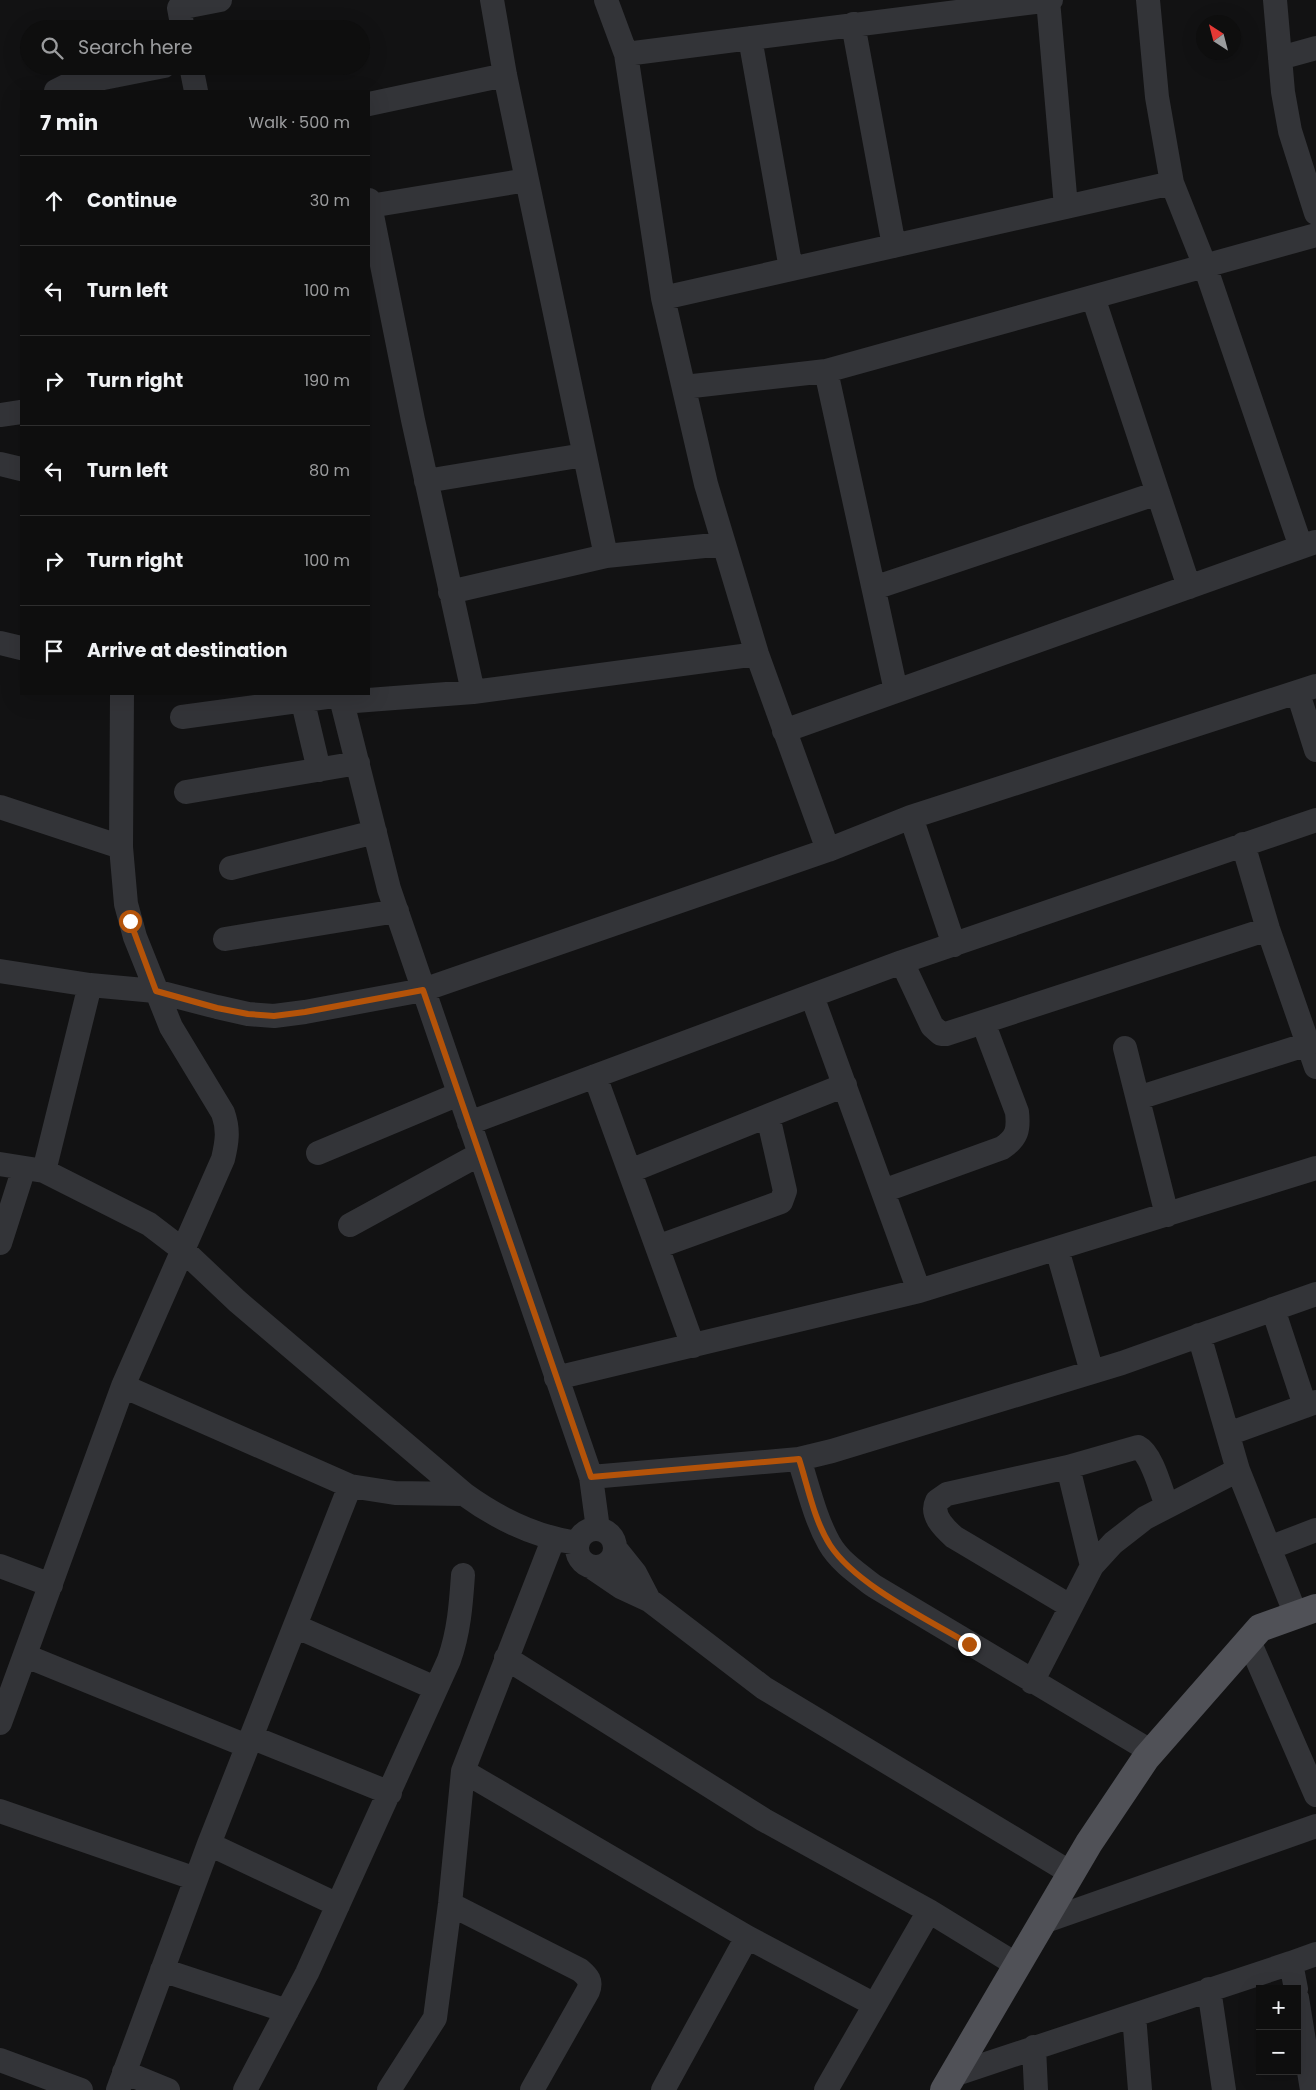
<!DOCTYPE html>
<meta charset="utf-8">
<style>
body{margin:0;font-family:Poppins,sans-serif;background:#1c1c1c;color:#f1f3f6}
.controls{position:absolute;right:15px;bottom:15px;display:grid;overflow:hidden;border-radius:0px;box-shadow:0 5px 20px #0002}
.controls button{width:45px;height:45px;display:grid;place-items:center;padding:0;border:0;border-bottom:1px solid #2e2e2e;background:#0e0e0e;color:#f1f3f6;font:25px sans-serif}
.compass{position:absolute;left:1196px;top:15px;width:45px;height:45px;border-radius:50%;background:#0e0e0e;box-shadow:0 5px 20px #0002;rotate:324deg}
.stop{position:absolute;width:15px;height:15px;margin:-11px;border:4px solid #b45309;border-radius:50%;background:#fff}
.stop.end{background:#b45309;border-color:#fff;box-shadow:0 1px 5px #0008}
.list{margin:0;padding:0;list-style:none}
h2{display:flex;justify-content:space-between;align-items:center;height:65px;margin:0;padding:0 20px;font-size:21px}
h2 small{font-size:16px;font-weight:400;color:#9b9c9e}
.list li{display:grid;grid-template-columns:32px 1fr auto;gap:15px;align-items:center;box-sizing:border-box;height:90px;padding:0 20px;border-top:1px solid #2e2e2e}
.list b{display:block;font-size:19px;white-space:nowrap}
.list em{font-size:16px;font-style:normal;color:#9b9c9e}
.icon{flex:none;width:28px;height:28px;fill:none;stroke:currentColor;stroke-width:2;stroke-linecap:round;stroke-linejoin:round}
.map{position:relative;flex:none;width:1316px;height:2090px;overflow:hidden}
.search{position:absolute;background:#0e0e0e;box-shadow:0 5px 20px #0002;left:20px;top:20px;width:350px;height:55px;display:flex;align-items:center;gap:12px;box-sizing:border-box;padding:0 18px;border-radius:28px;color:#9b9c9e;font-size:19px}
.panel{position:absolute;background:#0e0e0e;box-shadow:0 5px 20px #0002;left:20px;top:90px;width:350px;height:605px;border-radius:0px}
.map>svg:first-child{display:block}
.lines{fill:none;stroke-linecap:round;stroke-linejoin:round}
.minor{stroke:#333438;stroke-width:24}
.major{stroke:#505157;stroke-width:28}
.route{stroke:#b45309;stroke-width:6}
</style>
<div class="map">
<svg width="1316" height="2090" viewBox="0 0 1316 2090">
<rect width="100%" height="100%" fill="#121213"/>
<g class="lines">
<!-- minor -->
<path class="minor" d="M492 0 505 75 606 556
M606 0 626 54 663 298 706 484 757 654 828 850
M1048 0 1066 207
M1148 0 1157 97 1172 183 1205 266 1301 547
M1275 0 1283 92 1290 131 1316 213
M853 24 894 246
M183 29 179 8 220 0
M750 38 791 269
M626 54 1051 0
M1280 58 1316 48
M191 66 196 91
M56 91 68 85 164 66
M369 104 505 75
M369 200 413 420 473 692
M370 206 527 180
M1093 297 1189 587
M663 298 1172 183
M826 371 896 691
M684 387 826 371 1316 235
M0 415 21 412
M0 464 21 469
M426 481 584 455
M874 588 1158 493
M450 592 606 556 724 544
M0 643 21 648
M1298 693 1316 750
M301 694 319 770
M340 694 389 889 591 1477 598 1529
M342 702 473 692 757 654
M182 717 341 695
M784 731 1315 542
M186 792 358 763
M0 807 121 847
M911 817 954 945
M1243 844 1268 929 1316 1067
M231 868 375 832
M225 939 397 911
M902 962 932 1026 941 1034H946L1268 929
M0 971 90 985 155 991 217 1007 248 1014 274 1016 305 1012 423 990 828 850 911 817 1316 686
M812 996 919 1291
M1125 1048 1167 1215
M595 1076 693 1346
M1138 1098 1308 1044
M469 1123 902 962 1316 820
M318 1153 459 1094
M0 1164 44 1171 149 1224 183 1250 237 1301 464 1494C497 1518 536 1537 577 1543
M44 1171 90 985
M630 1171 845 1085
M883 1191 1002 1148C1017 1138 1019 1130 1017 1112L983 1022
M350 1225 480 1154
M0 1243 24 1168
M657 1247 781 1202 785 1191 768 1116
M1057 1249 1092 1372
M1273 1309 1305 1406
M1199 1335 1238 1470 1296 1615
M556 1378 919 1291 1316 1168
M123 1386 350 1486 395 1493 464 1494
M1228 1434 1316 1402
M799 1459C808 1487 815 1518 829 1543 839 1561 858 1574 874 1586L1152 1752
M1068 1467 1092 1566
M591 1477 799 1459 832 1451 1122 1363 1316 1294
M577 1548a19 19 0 1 1 38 0a19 19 0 1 1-38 0Z
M615 1548 635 1573 649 1600
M1269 1548 1316 1530
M0 1566 51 1585
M593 1568 621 1587 649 1600 764 1688 1071 1873
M1070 1606 954 1537C944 1528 930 1515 937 1501L947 1494 1068 1467 1138 1447C1152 1454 1161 1491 1167 1506
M295 1626 435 1688
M1249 1641 1316 1795
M26 1656 247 1746
M506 1658 764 1820 929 1911 1017 1965
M1032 1682 1092 1566 1113 1543 1145 1518 1238 1470
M0 1723 123 1386 223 1159C227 1142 229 1130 223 1113L171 1027 135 937 126 904 121 847 122 694
M251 1737 390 1793
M463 1771 747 1937 875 2005
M0 1811 196 1879
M209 1844 338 1905
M450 1904 580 1970C588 1977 592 1981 588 1991L532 2090
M1043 1922 1316 1826
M1291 1963 1316 1954
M162 1970 287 2011
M1209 1989 1224 2090
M1297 1998 1312 2090
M1134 2015 1140 2090
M1034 2047 1036 2090
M0 2060 81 2090
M124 2072 168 2090
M953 2075 1291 1963 1296 1989
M118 2090 209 1844 350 1486
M245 2090 307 1973 449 1660C459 1632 461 1604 463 1575
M389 2090 435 2018 450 1904 463 1771 553 1540
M663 2090 747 1937
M826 2090 929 1911"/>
<!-- major -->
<path class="major" d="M944 2090 1089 1843 1146 1758 1260 1628 1316 1608"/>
</g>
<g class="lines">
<!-- route -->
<path class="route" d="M130 921 156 991 217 1008 248 1014 274 1016 305 1012 423 990 591 1477 799 1459C808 1487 814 1520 830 1545 856 1585 927 1619 969 1644"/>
</g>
</svg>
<div class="controls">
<button>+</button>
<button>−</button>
</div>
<svg class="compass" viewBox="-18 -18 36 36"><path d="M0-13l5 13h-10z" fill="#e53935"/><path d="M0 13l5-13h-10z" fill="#9b9c9e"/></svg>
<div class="stop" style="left:130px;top:921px"></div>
<div class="stop end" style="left:969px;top:1644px"></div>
<div class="search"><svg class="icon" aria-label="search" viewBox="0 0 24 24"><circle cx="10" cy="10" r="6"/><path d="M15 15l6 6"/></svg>Search here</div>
<section class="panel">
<h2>7 min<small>Walk · 500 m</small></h2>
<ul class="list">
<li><svg class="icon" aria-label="ahead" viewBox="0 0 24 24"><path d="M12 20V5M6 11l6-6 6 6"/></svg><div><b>Continue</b></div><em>30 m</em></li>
<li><svg class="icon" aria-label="left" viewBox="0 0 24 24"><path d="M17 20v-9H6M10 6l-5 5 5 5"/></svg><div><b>Turn left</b></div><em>100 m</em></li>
<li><svg class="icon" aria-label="right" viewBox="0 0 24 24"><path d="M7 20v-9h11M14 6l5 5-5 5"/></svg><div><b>Turn right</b></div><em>190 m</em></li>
<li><svg class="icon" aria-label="left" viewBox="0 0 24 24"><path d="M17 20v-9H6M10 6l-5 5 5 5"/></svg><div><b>Turn left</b></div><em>80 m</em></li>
<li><svg class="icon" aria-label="right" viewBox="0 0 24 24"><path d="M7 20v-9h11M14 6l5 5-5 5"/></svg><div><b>Turn right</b></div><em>100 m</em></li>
<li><svg class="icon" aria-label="arrive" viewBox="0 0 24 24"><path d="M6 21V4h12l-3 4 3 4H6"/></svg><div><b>Arrive at destination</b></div></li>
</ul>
</section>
</div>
